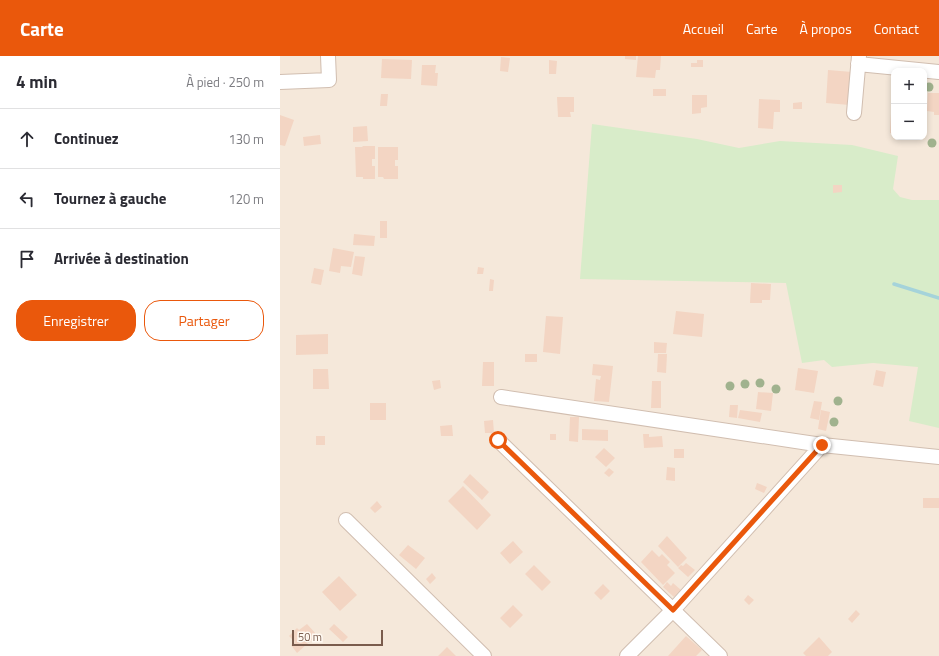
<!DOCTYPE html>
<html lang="fr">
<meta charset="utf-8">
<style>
body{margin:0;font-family:"Titillium Web",sans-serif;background:#f7f7f7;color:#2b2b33}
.controls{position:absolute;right:12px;top:12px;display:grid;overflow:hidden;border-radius:8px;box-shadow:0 2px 6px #0003}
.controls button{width:36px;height:36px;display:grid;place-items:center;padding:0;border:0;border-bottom:1px solid #e1e1e2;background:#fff;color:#2b2b33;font:20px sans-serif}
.scale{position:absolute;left:12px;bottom:10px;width:91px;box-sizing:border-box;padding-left:4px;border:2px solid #7a5c4d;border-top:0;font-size:11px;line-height:14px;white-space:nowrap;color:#7a5c4d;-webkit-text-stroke:3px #fffaf3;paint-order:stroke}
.stop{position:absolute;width:12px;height:12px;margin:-9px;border:3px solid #ea580c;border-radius:50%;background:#fff}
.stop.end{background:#ea580c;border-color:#fff;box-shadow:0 1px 4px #0008}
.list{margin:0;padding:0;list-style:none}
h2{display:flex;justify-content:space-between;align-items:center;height:52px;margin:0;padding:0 16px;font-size:17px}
h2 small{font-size:13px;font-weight:400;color:#7c7c81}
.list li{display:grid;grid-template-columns:26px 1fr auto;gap:12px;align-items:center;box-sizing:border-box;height:60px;padding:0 16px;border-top:1px solid #e1e1e2}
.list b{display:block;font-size:15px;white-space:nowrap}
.list em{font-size:13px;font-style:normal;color:#7c7c81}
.actions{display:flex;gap:8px;padding:12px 16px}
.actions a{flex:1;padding:9px 0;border:1px solid #ea580c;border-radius:16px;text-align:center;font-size:14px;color:#ea580c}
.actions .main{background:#ea580c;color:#fff}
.icon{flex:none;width:22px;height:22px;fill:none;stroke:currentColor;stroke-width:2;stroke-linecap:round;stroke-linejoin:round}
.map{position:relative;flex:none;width:659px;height:600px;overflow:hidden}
header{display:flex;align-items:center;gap:24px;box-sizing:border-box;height:56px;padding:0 20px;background:#ea580c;color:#fff}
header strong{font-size:19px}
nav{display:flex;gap:22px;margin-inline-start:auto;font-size:14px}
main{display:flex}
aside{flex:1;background:#fff}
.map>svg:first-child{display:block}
.residential{fill:#f5e8da;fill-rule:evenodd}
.green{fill:#d8ecc9}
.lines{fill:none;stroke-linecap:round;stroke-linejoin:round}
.stream{stroke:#a5d3da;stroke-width:3.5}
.building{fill:#f3d5c3}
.minor-casing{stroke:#d1beb0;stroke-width:16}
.minor{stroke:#fff;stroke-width:14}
.tree{fill:#a0b28e}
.route{stroke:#ea580c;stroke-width:5}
</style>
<header>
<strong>Carte</strong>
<nav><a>Accueil</a><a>Carte</a><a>À propos</a><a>Contact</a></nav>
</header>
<main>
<aside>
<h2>4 min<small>À pied · 250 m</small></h2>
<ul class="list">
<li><svg class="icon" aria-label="ahead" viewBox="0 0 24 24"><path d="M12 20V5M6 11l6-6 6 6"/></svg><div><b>Continuez</b></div><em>130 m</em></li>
<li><svg class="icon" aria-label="left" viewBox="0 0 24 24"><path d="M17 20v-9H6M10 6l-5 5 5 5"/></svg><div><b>Tournez à gauche</b></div><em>120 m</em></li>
<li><svg class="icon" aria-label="arrive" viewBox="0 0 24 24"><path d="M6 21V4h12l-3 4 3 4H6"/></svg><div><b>Arrivée à destination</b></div></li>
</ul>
<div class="actions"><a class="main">Enregistrer</a><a>Partager</a></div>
</aside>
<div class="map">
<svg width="659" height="600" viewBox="0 0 659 600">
<rect width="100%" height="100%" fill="#fdf6ec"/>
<!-- residential -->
<path class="residential" d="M0 0H659V600H0ZM614 15H644V81H614Z"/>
<!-- green -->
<path class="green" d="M312 68 417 83 459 92 500 85 572 89 618 100 613 133 620 141 632 144H659V372L629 365 638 311 593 307 552 311 544 304 522 307 506 227 300 223Z"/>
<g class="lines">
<!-- stream -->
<path class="stream" d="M614 228 659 242"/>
</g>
<!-- building -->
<path class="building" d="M345 0H356V4L345 3Z
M358 0H381L380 14H376L375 22 356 21Z
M221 1 230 2 228 16 220 15Z
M102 3 132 4 131 23 101 22Z
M269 4 277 5 276 18H269Z
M417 4H423V11H411V7H417Z
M142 9H156L155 17H158L157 30 141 29Z
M548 14 572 16 570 49 546 47Z
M373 33H386V40H373Z
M648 37H659V59H654V56L647 55Z
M101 38H108L107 50H100Z
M412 39H427V51L421 52V57L412 58Z
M277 41H294V56H290L291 61H278Z
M479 43 500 44V56H494L493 73 478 72Z
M522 46V53H513V47Z
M611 58H614V77H610Z
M0 59 14 64 5 90 0 89Z
M87 70 88 85 73 86V71Z
M40 79 41 88 24 90 23 81Z
M83 90H95V103H92V110H95V123H83V121H76L75 91H82Z
M98 91H118V104H115V110H118V123H104L103 121H98Z
M553 129H562V136L553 137Z
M100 165H107V182H100Z
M74 178 95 180 94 190 73 189Z
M53 192 74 196 71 211 61 210 60 217 49 215Z
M75 200 85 201 82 220 72 218Z
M198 211 204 212 203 218H197Z
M34 212 44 214 41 229 31 227Z
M210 223 214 224 213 235H209Z
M471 227 491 228 490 244H482V247H470Z
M396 255 424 258 422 281 393 278Z
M266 260 283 261 280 298 263 296Z
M48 278V298L16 299V279Z
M374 286 387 287 386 297H374Z
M245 298H257V306H245Z
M378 298H387L386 317 377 316Z
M203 306H214V330H202Z
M313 308 333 310 329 346 314 345 316 323 320 324 321 320 312 319Z
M518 312 538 315 534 337 515 334Z
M33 313H48L49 333H33Z
M596 314 606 316 603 331 593 329Z
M160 324 161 332 154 334 152 325Z
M372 325H381V352H371Z
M478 336 493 337 491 355 476 353Z
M534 345 542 346 539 364 530 362Z
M90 347H106V364H90Z
M450 349H458L457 362 449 361Z
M460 354 482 357 480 366 458 362Z
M541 354 550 356 546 375 538 373Z
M290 361H299L298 386 289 385Z
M213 364 214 377H205L204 365Z
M172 369 173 380H161L160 370Z
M302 373 328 374V385L302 384Z
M270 378H276V384H270Z
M363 378H369V381L382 380 383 391 364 392Z
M36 380H45V389H36Z
M324 392 335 402 326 411 315 401Z
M394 393H404V402H394Z
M387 411 395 412V425L386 424Z
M329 412 334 416 329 421 324 417Z
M190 418 209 436 202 444 183 426Z
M477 427 487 431 484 437 475 433Z
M183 430 211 459 197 474 168 445Z
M643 442H659V452H643Z
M97 445 102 451 95 457 90 452Z
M387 480 407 502 398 511 378 490Z
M233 485 243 496 230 508 220 497Z
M128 489 145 502 136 513 119 499Z
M372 494 379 501 382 498 390 506 387 509 395 517 383 529 361 506Z
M406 507 415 514 408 521 398 512 401 509 403 510Z
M254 509 271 526 262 535 245 518Z
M152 517 156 522 150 528 146 523Z
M59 520 77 539 60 555 42 536Z
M387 526 391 530 393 527 401 534 394 541 383 531Z
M323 528 330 535 321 544 314 537Z
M468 539 474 544 469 549 464 544Z
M233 549 243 559 230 572 220 562Z
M576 554 580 558 572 567 568 563Z
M27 568 37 579 17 597 11 589 15 586 9 580 17 572 19 574Z
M54 568 68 581 63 586 49 573Z
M406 580 422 594 416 600H388Z
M539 581 552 596 548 600H526L523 597Z
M167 591 176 600H158Z"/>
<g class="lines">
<!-- minor casing -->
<g class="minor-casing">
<path id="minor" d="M578 8 659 16
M0 26 49 24 48 0
M574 57 579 0
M221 341 542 389 659 401
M218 384 440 600
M66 464 204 600
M347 600 393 554 542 389"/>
</g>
<!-- minor -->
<use href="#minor" class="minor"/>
</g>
<!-- trees -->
<g class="tree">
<circle cx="649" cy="31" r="4.5"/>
<circle cx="652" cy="87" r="4.5"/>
<circle cx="480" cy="327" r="4.5"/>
<circle cx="465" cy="328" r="4.5"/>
<circle cx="450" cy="330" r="4.5"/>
<circle cx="496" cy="333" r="4.5"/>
<circle cx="558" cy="345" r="4.5"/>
<circle cx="554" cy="366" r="4.5"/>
</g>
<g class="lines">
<!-- route -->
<path class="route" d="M218 384 393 554 542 389"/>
</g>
</svg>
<div class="controls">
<button>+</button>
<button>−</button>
</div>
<div class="scale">50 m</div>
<div class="stop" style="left:218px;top:384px"></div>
<div class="stop end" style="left:542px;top:389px"></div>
</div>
</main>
